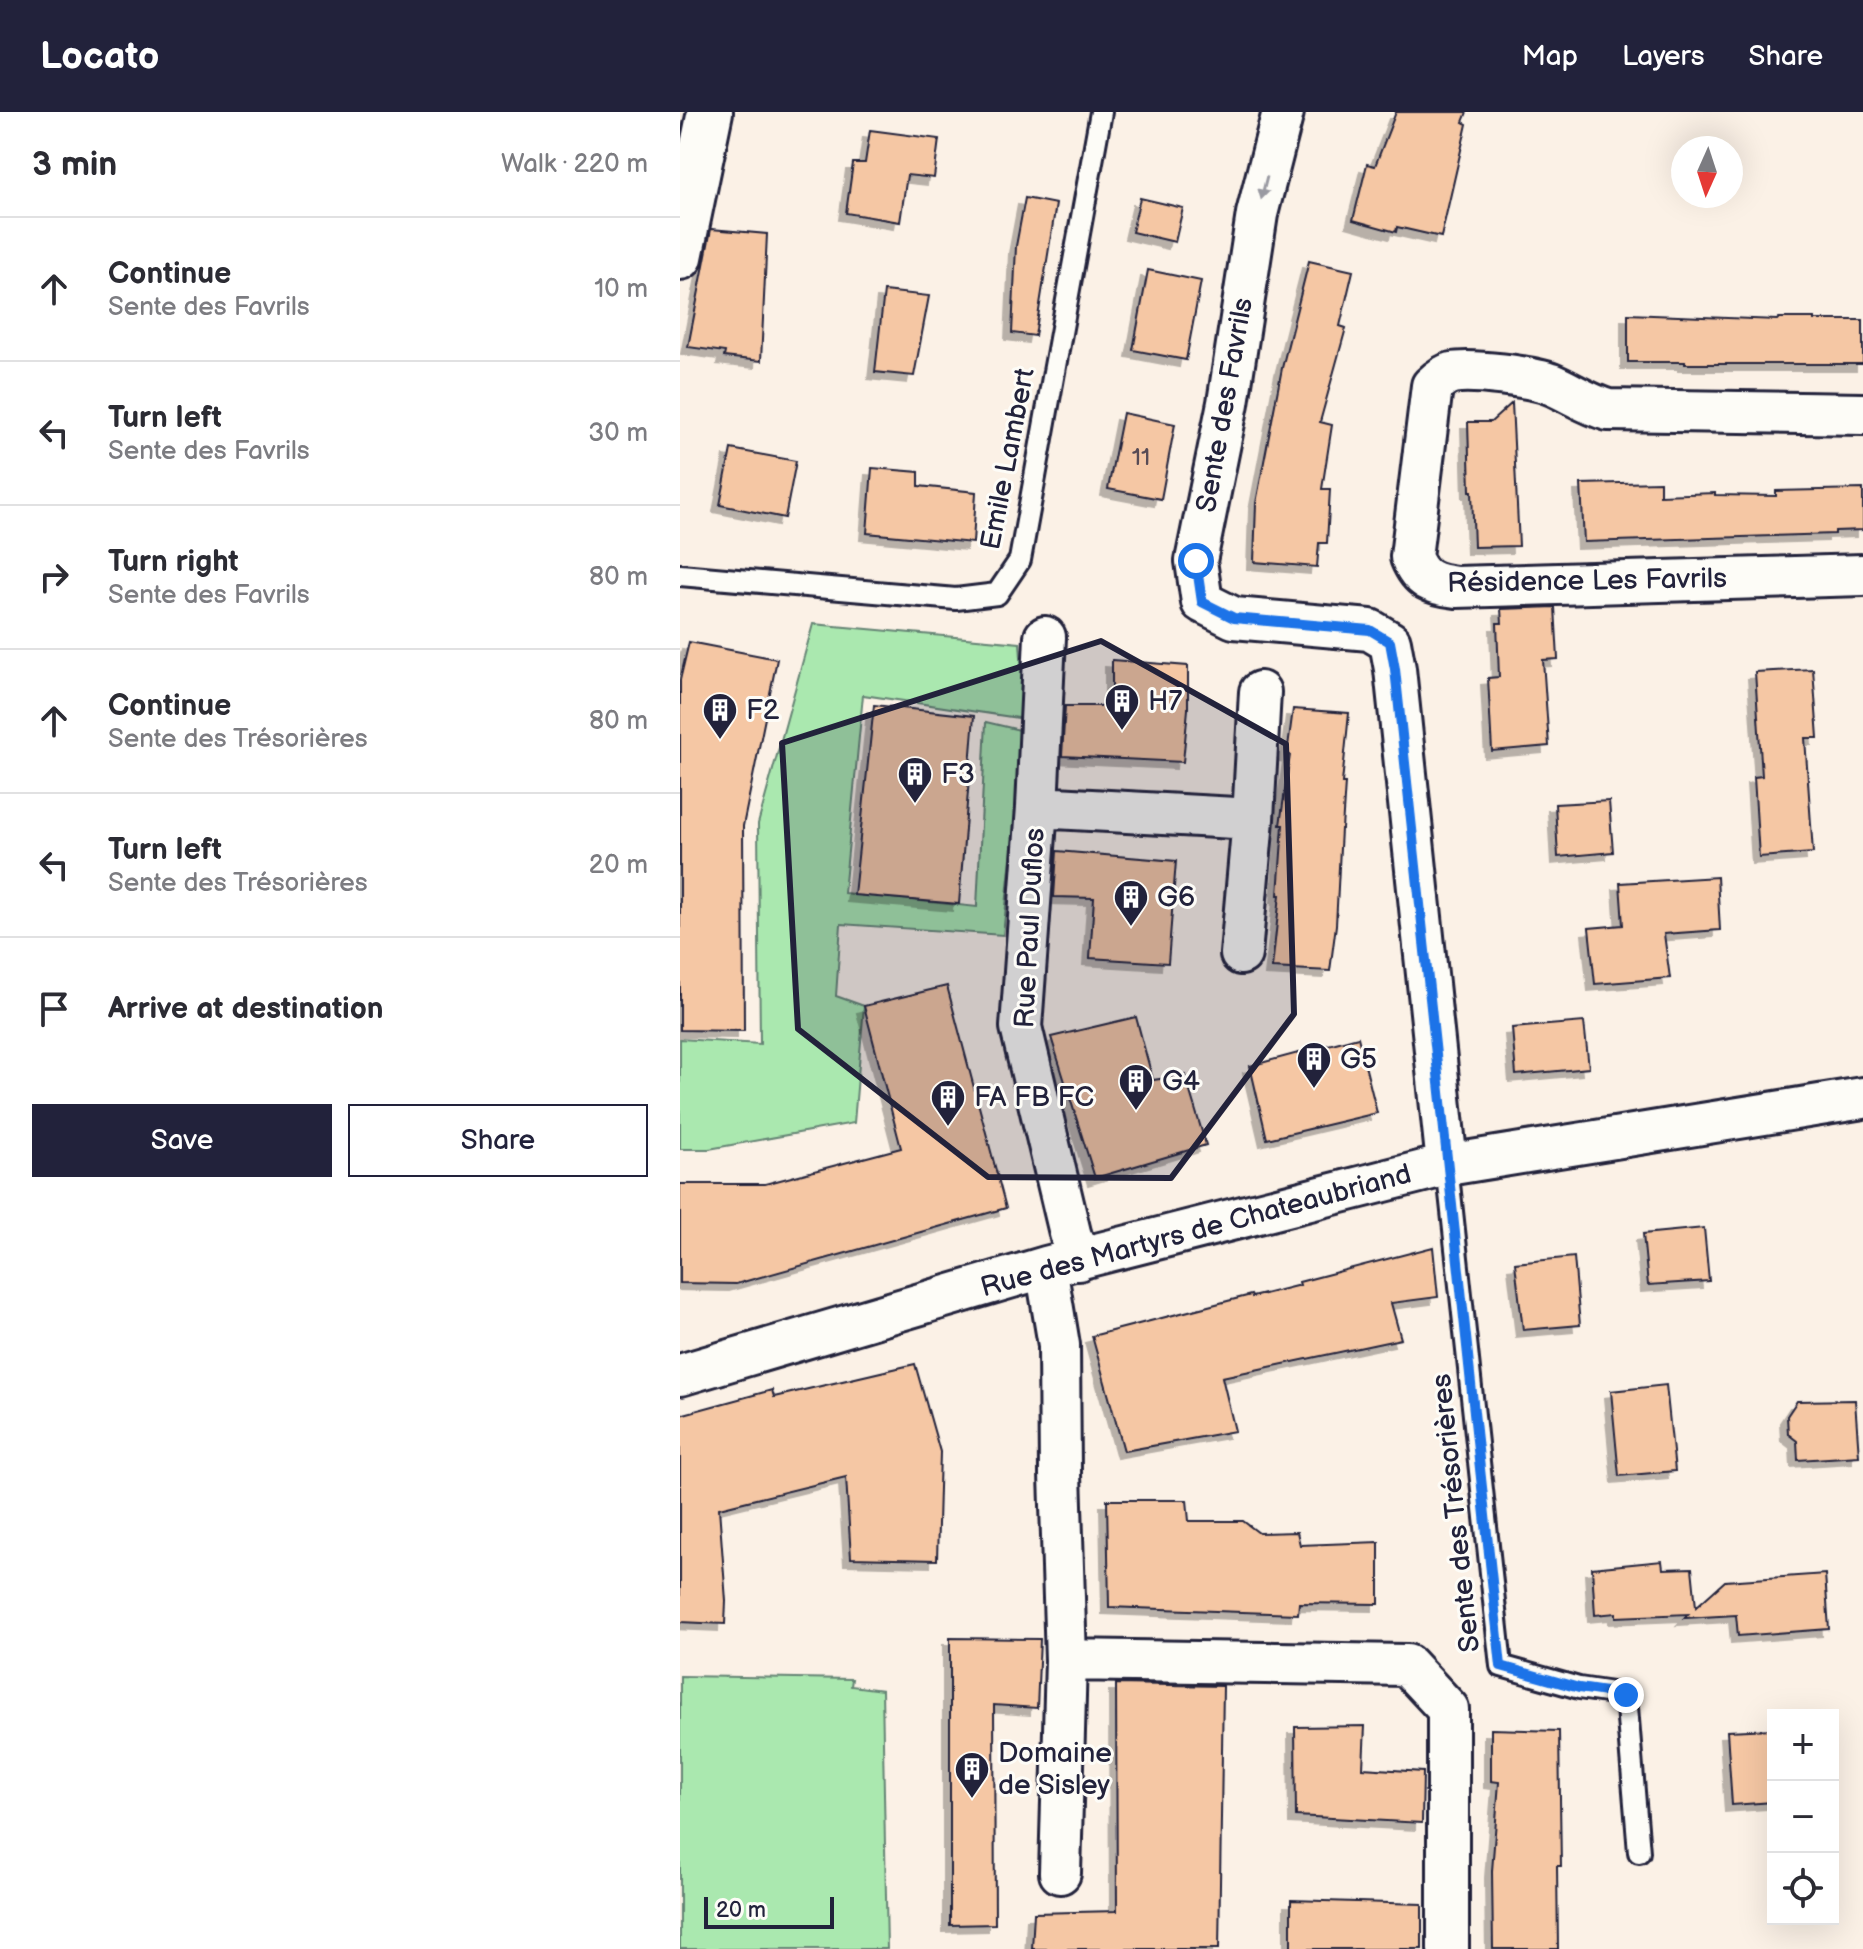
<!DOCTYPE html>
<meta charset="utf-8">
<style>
body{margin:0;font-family:"Balsamiq Sans",sans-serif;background:#f7f7f7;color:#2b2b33}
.controls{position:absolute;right:24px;bottom:24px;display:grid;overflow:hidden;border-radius:0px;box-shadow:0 8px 32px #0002}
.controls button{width:72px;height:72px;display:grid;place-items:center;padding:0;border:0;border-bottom:2px solid #e1e1e2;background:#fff;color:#2b2b33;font:40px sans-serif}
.compass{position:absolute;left:991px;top:24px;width:72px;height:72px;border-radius:50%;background:#fff;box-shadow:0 8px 32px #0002;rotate:183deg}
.scale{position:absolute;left:24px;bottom:20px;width:130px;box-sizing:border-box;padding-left:8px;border:4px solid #22223b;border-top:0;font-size:22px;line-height:28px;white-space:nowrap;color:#22223b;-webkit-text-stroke:6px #fdfcf7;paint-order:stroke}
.stop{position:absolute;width:24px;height:24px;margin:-18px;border:6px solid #1a73e8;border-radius:50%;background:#fff}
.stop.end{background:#1a73e8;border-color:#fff;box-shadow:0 2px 8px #0008}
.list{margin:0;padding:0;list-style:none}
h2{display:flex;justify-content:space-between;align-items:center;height:104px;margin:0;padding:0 32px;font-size:34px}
h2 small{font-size:26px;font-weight:400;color:#7c7c81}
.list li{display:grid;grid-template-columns:52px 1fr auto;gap:24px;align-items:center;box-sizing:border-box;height:144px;padding:0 32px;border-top:2px solid #e1e1e2}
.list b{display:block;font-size:30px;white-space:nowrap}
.list p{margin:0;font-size:26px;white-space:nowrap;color:#7c7c81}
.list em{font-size:26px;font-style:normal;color:#7c7c81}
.actions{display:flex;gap:16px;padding:24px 32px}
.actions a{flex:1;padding:18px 0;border:2px solid #22223b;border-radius:0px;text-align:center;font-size:28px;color:#22223b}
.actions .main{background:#22223b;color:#fff}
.icon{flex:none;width:44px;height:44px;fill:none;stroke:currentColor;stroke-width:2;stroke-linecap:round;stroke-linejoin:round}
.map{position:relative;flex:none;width:1183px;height:1837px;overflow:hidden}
header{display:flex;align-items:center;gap:48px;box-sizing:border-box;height:112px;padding:0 40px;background:#22223b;color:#fff}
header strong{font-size:38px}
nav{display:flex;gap:44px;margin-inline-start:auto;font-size:28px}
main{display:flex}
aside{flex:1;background:#fff}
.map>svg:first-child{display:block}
.green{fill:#aae8af;stroke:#668575;stroke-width:2}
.building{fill:#f5c7a4;stroke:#22223b;stroke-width:2;filter:url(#shadow)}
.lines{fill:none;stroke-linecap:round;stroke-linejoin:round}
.service-casing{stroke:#22223b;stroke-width:26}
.minor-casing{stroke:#22223b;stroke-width:46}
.tertiary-casing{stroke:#22223b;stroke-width:50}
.service{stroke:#fdfcf7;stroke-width:20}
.minor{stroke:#fdfcf7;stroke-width:40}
.tertiary{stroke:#fdfcf7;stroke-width:44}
.oneway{fill:#9a9aa2}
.route{stroke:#1a73e8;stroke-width:10}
.marked{fill:#22223b;fill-opacity:0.2;stroke:#22223b;stroke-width:6;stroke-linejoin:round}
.labels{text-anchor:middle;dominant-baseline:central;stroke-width:6;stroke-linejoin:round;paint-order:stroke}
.number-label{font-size:24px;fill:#574b55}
.street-label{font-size:28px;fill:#22223b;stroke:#fdfcf7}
.poi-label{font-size:28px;fill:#22223b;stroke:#fdfcf7;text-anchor:start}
</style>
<header>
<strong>Locato</strong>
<nav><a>Map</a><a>Layers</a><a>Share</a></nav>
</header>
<main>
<aside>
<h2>3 min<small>Walk · 220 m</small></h2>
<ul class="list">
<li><svg class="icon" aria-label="ahead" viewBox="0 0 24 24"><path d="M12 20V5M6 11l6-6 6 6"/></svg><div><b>Continue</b><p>Sente des Favrils</p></div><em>10 m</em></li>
<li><svg class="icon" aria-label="left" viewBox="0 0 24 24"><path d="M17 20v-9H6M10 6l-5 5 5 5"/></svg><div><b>Turn left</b><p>Sente des Favrils</p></div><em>30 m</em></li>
<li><svg class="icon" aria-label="right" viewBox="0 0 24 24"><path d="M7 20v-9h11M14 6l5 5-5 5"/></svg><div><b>Turn right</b><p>Sente des Favrils</p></div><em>80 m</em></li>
<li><svg class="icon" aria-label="ahead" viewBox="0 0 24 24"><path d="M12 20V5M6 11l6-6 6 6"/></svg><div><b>Continue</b><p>Sente des Trésorières</p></div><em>80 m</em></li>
<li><svg class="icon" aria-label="left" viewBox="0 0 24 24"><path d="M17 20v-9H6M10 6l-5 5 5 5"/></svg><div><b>Turn left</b><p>Sente des Trésorières</p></div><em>20 m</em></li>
<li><svg class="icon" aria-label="arrive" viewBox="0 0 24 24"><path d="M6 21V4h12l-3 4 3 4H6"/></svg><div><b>Arrive at destination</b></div></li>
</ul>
<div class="actions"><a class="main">Save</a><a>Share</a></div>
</aside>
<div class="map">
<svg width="1183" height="1837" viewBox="0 0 1183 1837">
<defs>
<filter id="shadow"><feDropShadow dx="-7" dy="7" stdDeviation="0" flood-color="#0004"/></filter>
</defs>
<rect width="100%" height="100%" fill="#fbf1e6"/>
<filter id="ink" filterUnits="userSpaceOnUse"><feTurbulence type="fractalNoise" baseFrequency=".0125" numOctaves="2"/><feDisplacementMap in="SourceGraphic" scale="16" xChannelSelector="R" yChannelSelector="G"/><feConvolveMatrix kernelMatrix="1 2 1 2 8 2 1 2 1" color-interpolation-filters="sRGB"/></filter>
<g filter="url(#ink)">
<!-- green -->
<path class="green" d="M133 512 340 531 345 607 183 583 164 781 297 795 306 610 344 619 323 823 161 812 156 884 184 894 174 1011 29 1037H0V927L80 932 78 712Z
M0 1564 172 1567 171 1574 202 1578 207 1837H0Z"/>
<!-- building -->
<path class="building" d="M716 0H787L783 10 787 12 761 125 717 115 716 120 673 108 687 52 695 54Z
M190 18 259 27 254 66 227 63 220 110 166 101 173 51H185Z
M345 86 376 92 355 224 332 221 336 134Z
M460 86 503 96 495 130 452 120Z
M31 117 87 122 81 249 44 245 45 240 8 235Z
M629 149 673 159 660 214 666 216 640 310 652 313 642 377H650L647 431H639L637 455 574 450 576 391 602 256Z
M468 158 521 169 506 248 453 238Z
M204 179 249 184 234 264 195 260Z
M948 202 1097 208 1099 206H1134V208H1183V252H1005V250H948Z
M832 291 839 434 794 435 792 379H790L788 310H811Z
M443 301 495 312 481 387 428 377Z
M51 337 116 349 105 406 40 393Z
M192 356 239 360V374L296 380 293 431 187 421Z
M980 370V383L1035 381V383L1096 384V379L1183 377V418L1155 419V422L904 430 901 372Z
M875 495 878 547 863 548 869 634 812 639 808 566 819 565 817 511H822L821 497Z
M9 530 97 547 63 714 64 919 0 918V568Z
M432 548 508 554V597L503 650 382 644 385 594H432Z
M1133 557 1138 626H1125L1133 741 1079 745 1074 665 1082 664 1075 560Z
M194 593 294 604 279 792 174 783Z
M613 597 669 601 662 671H665L662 717H661L656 813 650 859 592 856 600 783H598L603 713H600L610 643 607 642Z
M929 689 933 740 878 745 875 692Z
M377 739 496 749 488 851 410 846 414 786 374 785Z
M1037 765 1040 818 984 822 990 866 915 872 909 816 943 813 940 771Z
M267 874 326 1096 56 1172 0 1171V1072H85L221 1036 184 894Z
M456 905 473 968 505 963 526 1033 415 1066 371 925Z
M904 910 909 956 836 963 832 916Z
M678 925 697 1001 587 1027 570 954Z
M1024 1116 1029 1169 968 1173 963 1122Z
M753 1135 758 1185 711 1191 721 1227 542 1265 555 1319 444 1339 412 1224 571 1183 572 1185 620 1173 619 1170Z
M894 1145 900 1213 843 1218 835 1151Z
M235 1252 260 1340 257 1448 171 1446 166 1365 39 1396 46 1489 45 1512 0 1510V1303L92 1278 94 1285Z
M986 1273 995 1359 939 1364 931 1279Z
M1175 1288 1179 1344 1118 1348 1117 1329 1108 1322 1107 1304 1117 1289Z
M427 1388H507L509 1409H563L579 1421 617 1420 620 1433 699 1430V1492L619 1491 618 1502 429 1495Z
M982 1449 983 1457 1012 1456 1016 1495 1045 1469 1145 1462 1149 1517 1058 1524 1056 1503 1004 1506 1008 1502 936 1505V1501L915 1503 912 1456Z
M270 1526 360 1527 357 1596 314 1593 315 1812 270 1813Z
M436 1572 543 1574 539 1837H352L354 1801 437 1799Z
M685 1614 683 1656 743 1660 742 1711 616 1704 615 1615Z
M811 1617 879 1619 881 1754H877L878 1837H813L812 1759 819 1670 811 1669Z
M1093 1617V1690L1052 1693 1047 1619Z
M611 1788 742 1792V1837H611Z"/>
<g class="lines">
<!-- service casing -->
<g class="service-casing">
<path id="service" d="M0 463 276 487 317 482 340 448 421 0
M767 1053 821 1554 899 1576 946 1583 959 1740"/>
</g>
<!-- minor casing -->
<g class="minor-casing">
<path id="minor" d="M603 0 577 102 548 291 516 449 522 490 554 506 690 518 710 530 715 557 767 1053
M1183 302 928 298C907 292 890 280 871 272 853 265 791 257 772 261 764 263 758 268 752 274L731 445C740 468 752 472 776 475L1183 463
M365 525 357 695 341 915 390 1121 398 1148
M357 695 573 707
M561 842 573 707 580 580
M366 1155 379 1233 380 1362 386 1548
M0 1263 366 1155 767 1053 1183 986
M380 1761 386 1548 727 1553 768 1597V1837"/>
</g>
<!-- tertiary casing -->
<g class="tertiary-casing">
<path id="tertiary" d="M0 145 30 0"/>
</g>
<!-- service -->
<use href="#service" class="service"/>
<!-- minor -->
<use href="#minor" class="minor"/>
<!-- tertiary -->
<use href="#tertiary" class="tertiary"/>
</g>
<!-- one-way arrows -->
<defs><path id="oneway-solid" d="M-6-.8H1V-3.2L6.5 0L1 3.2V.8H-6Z" transform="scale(2)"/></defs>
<use class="oneway" href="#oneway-solid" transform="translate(584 76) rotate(104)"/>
</g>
<g class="lines" filter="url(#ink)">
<!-- route -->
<path class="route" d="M516 449 522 490 554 506 690 518 710 530 715 557 821 1554 899 1576 946 1583"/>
</g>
<!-- marked area -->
<path class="marked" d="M421 529 606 632 614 902 491 1066 308 1065 118 917 102 631Z"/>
<!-- icons -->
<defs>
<g id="building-pin" transform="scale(1.8)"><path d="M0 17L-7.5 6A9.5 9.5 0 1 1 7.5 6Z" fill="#22223b" stroke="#fdfcf7"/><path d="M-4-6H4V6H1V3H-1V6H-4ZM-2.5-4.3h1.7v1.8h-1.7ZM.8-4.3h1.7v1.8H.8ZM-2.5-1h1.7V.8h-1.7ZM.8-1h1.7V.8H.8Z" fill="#fff"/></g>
</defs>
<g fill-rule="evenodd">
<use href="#building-pin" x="442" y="589"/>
<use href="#building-pin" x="40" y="598"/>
<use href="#building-pin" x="235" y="662"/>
<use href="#building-pin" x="451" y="785"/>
<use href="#building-pin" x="634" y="947"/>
<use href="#building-pin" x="456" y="969"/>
<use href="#building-pin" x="268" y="985"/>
<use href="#building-pin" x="292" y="1657"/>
</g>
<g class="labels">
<!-- number labels -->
<g class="number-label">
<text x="461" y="345">11</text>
</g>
<!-- street labels -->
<g class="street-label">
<text transform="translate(545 293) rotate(-80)">Sente des Favrils</text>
<text transform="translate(328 347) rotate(-79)">Emile Lambert</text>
<text transform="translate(907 469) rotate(-1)">Résidence Les Favrils</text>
<text transform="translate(350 816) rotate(-87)">Rue Paul Duflos</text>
<text transform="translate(516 1119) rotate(-15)">Rue des Martyrs de Chateaubriand</text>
<text transform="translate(776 1401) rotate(-96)">Sente des Trésorières</text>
</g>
<!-- poi labels -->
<g class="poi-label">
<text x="468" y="589">H7</text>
<text x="66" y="598">F2</text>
<text x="261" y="662">F3</text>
<text x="477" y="785">G6</text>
<text x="660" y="947">G5</text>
<text x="482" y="969">G4</text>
<text x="294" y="985">FA FB FC</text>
<text x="318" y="1641">Domaine<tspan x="318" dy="32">de Sisley</tspan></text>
</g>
</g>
</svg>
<div class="controls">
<button>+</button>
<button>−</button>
<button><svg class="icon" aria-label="locate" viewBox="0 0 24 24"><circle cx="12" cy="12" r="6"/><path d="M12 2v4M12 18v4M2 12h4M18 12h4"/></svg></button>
</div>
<svg class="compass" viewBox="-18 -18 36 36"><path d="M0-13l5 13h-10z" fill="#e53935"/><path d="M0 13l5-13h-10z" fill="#7c7c81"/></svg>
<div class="scale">20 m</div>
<div class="stop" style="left:516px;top:449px"></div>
<div class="stop end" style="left:946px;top:1583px"></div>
</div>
</main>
